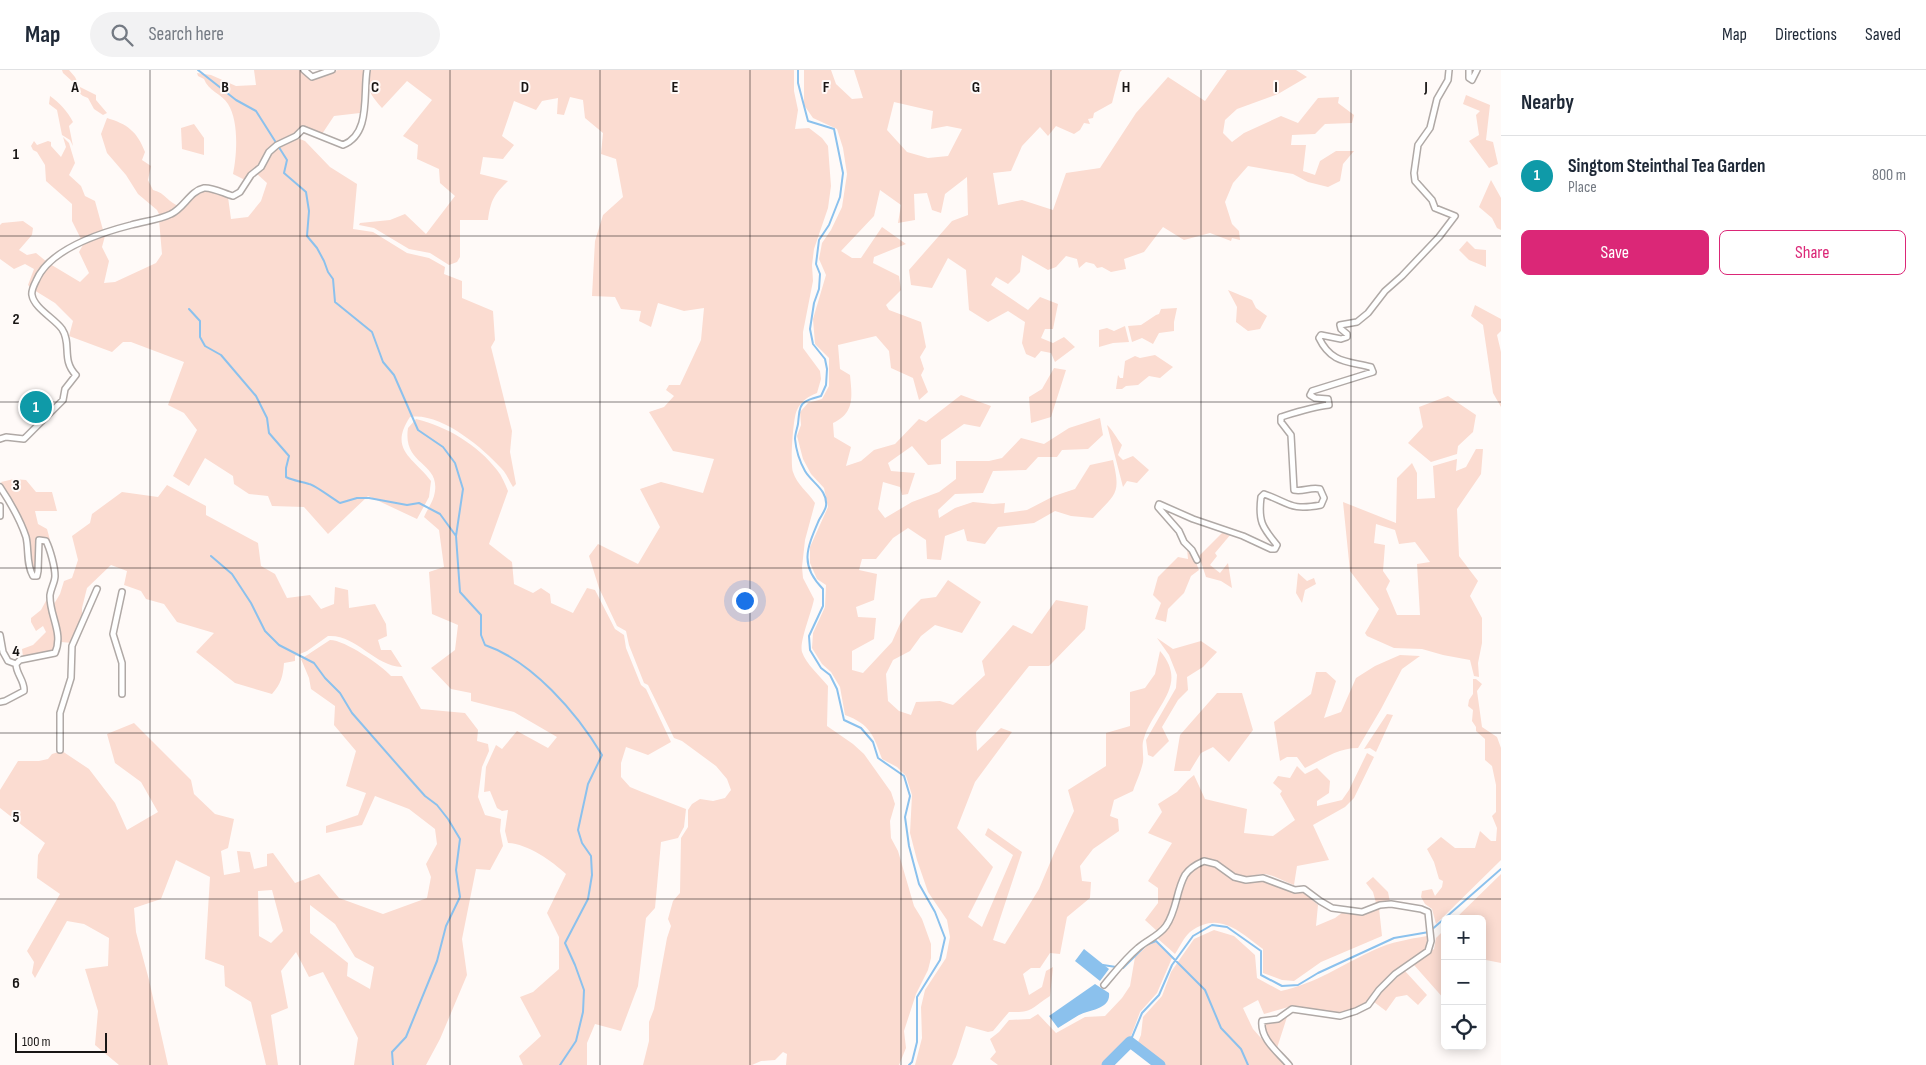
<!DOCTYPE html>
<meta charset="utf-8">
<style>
body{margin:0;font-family:"Sofia Sans Condensed",sans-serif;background:#f2f2f3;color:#1f2937}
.controls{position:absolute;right:15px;bottom:15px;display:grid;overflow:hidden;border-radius:8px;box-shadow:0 2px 12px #0003}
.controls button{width:45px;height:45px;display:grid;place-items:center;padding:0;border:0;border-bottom:1px solid #e0e1e3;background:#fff;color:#1f2937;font:25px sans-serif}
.scale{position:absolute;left:15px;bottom:12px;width:92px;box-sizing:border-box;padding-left:5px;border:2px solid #191615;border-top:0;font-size:14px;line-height:18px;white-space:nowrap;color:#191615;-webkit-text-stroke:4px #fffaf8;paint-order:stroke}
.you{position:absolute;left:744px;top:530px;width:18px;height:18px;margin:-12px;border:4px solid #fff;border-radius:50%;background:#1a73e8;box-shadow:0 0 0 8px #1a73e833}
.badge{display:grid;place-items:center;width:32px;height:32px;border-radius:50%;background:#db2777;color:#fff;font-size:16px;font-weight:700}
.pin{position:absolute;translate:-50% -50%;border:2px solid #fff;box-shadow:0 1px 5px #0006}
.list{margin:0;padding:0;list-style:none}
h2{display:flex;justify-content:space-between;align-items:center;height:65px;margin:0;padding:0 20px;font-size:21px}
h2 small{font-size:16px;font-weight:400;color:#747a83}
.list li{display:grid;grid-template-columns:32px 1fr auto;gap:15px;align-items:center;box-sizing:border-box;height:80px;padding:0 20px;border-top:1px solid #e0e1e3}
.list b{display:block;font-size:19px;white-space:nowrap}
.list p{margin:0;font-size:16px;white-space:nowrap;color:#747a83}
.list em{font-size:16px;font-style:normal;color:#747a83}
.actions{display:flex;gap:10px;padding:15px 20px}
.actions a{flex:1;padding:11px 0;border:1px solid #db2777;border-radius:8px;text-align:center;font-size:18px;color:#db2777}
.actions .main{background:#db2777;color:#fff}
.icon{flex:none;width:28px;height:28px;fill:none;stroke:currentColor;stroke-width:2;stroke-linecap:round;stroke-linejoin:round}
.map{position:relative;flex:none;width:1501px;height:995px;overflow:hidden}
header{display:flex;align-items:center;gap:30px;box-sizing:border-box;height:70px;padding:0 25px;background:#fff;border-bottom:1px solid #e0e1e3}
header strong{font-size:24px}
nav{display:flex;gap:28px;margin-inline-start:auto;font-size:18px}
.search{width:350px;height:45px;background:#f2f2f3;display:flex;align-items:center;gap:12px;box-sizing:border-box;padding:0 18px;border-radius:28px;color:#747a83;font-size:19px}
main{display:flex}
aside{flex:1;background:#fff}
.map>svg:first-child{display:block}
.green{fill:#fbdcd1;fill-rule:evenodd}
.water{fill:#8bc1ed}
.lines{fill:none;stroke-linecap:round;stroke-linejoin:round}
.stream{stroke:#8bc1ed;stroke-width:2}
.river{stroke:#8bc1ed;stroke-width:11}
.street-casing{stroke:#b0a9a6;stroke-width:8}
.street{stroke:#fff;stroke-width:5}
.grid{fill:none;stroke:#191615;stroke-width:1;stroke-opacity:0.55}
.grid-label{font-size:16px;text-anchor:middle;font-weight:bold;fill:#191615;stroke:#fffaf8;stroke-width:4;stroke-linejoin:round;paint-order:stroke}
</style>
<header>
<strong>Map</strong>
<div class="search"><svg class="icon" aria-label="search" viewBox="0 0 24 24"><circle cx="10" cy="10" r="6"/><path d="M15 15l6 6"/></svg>Search here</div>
<nav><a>Map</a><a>Directions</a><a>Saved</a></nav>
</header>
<main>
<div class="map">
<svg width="1501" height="995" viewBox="0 0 1501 995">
<rect width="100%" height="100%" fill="#fffaf8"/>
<!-- green -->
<path class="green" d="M62 0H69L75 7 80 17 96 25V30L107 43 103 45 94 39 88 28 83 26 74 19 73 12 63 3Z
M254 0H299C314 16 322 5 338 0 345 0 357 0 365 0L360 43 334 46 322 64 304 57 271 77 258 95 245 110 233 104C237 85 239 51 228 34 222 24 208 21 204 9L198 6 197 3 211 5 236 16 256 15Z
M370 0H794V21L798 40 795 59 809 58 822 68 828 76 829 90 831 116 828 138 814 179 812 195 813 211 803 262V278L820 301 821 309 817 323C809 326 801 331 797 340 793 347 790 394 793 402 797 415 808 422 815 433L805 470 802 497 803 508 814 529C812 541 799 572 802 582 806 594 820 606 828 616L827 656 853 674 864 684 891 722 895 734 890 751 891 768 898 781 914 836 922 849 931 874V888L928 900 916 924 904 961 906 978 899 995H786L787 984 783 982 775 990 761 991 752 995H643L649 971V952L654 939 667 868 671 856 668 849 673 831 680 823 681 768 688 757V740L692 734 700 729 713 731 725 728 731 720 727 709 716 696 682 671 674 668 648 615 644 613 629 575 626 561 617 556 599 518 589 486 598 474 638 494 660 457 640 419 661 412 703 423 714 389 673 381 649 342 664 337 674 326 666 320 669 315H680L701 270 704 238 684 241 658 233 651 257 639 251 641 241 621 239 615 227 592 226 595 171 603 145 623 127 616 89 601 84 603 63 585 48 583 30 570 27 564 45 557 44 558 28 542 31 536 40 514 31 502 66 514 75 503 89 483 87 480 104 508 111C494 125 491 129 488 150H460V187L457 192 449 195 430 183 409 179 374 158 359 155 360 153 390 150 405 144 426 164 455 126 440 113 439 99 417 89 418 75 403 66 432 30 407 11 382 38C369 23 367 20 370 0Z
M804 0H831L836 14 852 29 863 28 854 0H1122L1120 2 1112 33 1094 43 1093 48 1088 49 1090 54 1084 53 1080 60 1074 64 1056 56 1048 66 1040 57 1022 76 1011 101 993 103 998 135 1022 130 1053 140 1066 103 1100 98 1136 43 1168 7 1205 31 1227 0H1296L1307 7 1278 24 1237 39 1225 50 1223 63 1232 72 1244 63 1281 46 1298 53 1318 28 1339 27 1338 33 1354 45 1352 53 1325 54 1315 64 1292 65 1291 75H1306L1303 101 1315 105 1320 91 1336 81H1354L1343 94 1340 111 1328 117 1308 112 1293 104 1248 96 1233 113 1225 132 1232 154 1239 161 1240 170 1232 168 1231 171 1210 163 1184 170 1163 157 1144 182 1124 189 1126 199 1111 202 1102 197 1097 198 1094 194 1086 192 1079 198 1077 189 1066 186 1056 197 1048 200 1022 185 1020 202 1008 214 996 207 991 215 1028 240 1040 227 1058 234 1053 259H1045L1041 268 1053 273 1064 267 1075 277 1055 292 1051 283 1041 281 1035 288 1026 284 1022 273 1025 252 1008 241 988 252 969 240 966 200 948 188 932 218 911 215 909 200 952 151 968 145 967 107 945 124 941 143 932 140 927 123 914 124 915 150 898 153 901 135 880 120 874 146 841 181 852 188H861L882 157 906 174 874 187 873 193 899 206 901 220 886 235 889 240 921 252 926 277 920 287 924 299 921 305 928 322 919 330 913 308 891 298 889 281 876 266 838 275 840 299 850 305C852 326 855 343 833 353L834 367 851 377 846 396 861 391 874 380 895 374 919 349 926 352 961 325 991 336 980 357 964 354 941 370V394L928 395 912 376 888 393 891 401 915 403 908 424 902 425 900 417 883 412 878 439 885 448 912 432 939 422 956 409V391H989L1002 388 1021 368 1044 374 1069 358 1100 348 1103 365 1088 379 1062 380 1057 387H1038L1026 400 993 401 983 423 955 424 938 440 939 448 955 438 973 432 993 434 1005 433 1004 443 1027 440 1054 426 1075 419 1090 395 1113 390C1121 425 1116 423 1093 448L1071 446 1055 441 1034 453 998 457 985 474 967 471 964 459 945 466 941 490 927 489 926 470 908 458 893 468 876 489H862L859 500 877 504 874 530 856 537 858 547 876 548 874 569 852 581V600L863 603 892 572 900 554 908 542 921 529 936 527 948 510 981 532 962 563 935 555 921 566 910 581 893 590 886 604 888 631 899 641 911 645 916 632 940 631 953 635 985 605 982 591 1013 555 1032 564 1056 530 1088 536 1085 559 1049 596H1029L976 662 977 681 1001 658 1012 662 975 712 957 758 993 797 968 847 982 857 1013 785 985 765 988 758 1022 782 993 870 1005 874 1039 819 1055 781 1074 741 1068 720 1106 696V663L1130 656V622L1145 618 1155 604 1160 581C1189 615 1155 635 1144 668 1141 676 1144 684 1143 692 1141 702 1136 712 1133 721L1114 730 1110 746 1118 749 1119 761 1093 779 1080 796 1082 811 1091 812 1090 828 1067 847 1060 884 1050 883 1040 898H1031L1023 904 1029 925 1042 917 1046 901 1053 897 1050 926C1031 938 1033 943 1009 942L993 961 988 962 966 956 956 987 952 995H915L922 968 921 937 925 920 946 888 950 867 947 850 928 822 917 790 910 763 912 725 906 706 897 697 882 689C874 666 870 654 845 645L840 617 831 602 822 594 812 578 813 563 825 537 826 515 817 509 810 493V477L828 437 824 418 811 404 803 389 797 366 801 355 800 342 808 333 822 329 829 316V288L815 274 813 249 826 205 819 189 822 173 831 160 842 137 847 104 843 78 837 59 813 48 804 35ZM894 32 933 41 931 59 947 56 962 59 948 86 928 88 907 82 887 60Z
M1466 25 1490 35 1486 70 1493 72 1498 94 1489 98 1469 71 1479 65 1476 45 1480 41 1463 34Z
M50 26C59 32 68 42 73 52L69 56 73 76 70 70 62 65 57 40 49 34Z
M107 48C127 54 137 61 145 82L142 90 151 96 148 110 153 120C166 123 168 133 181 137L160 146 157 140 138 124 126 105 107 83 101 64Z
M194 54 204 68V85L182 79 181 58Z
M63 67 69 73 75 93 69 105 81 116 85 126 95 131 103 160 81 169 72 151V134L46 111 45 95 37 82 33 80 31 76 34 71 37 75 48 71 51 72V76L61 87 66 77Z
M297 68 305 71 330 97 357 114 353 159 373 162 407 183 429 188 445 197 444 204 462 211V228L493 241 495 270 491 277 512 361 510 382 516 414 513 417C509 411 507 404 501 398 482 377 440 342 410 347 388 380 414 388 431 411L429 427 417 449 368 426 328 464 304 437 272 436 268 426 249 424 234 414 233 406 205 388 189 416 173 406 197 360 184 343 168 335 184 292 131 272H123L112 282 69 266 73 251 55 233 34 220 40 204 50 194 80 212 89 203 79 182 84 173 105 166 102 177 109 191 104 213 115 212 156 193 162 184 159 150 182 140 199 121 208 119 228 127 231 149 248 147 261 131 267 113 256 103C271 83 274 78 297 68Z
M1491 110 1501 128V160L1497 158 1492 148 1479 137Z
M23 151 33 158 32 165 19 180 27 185 36 183 47 192 38 202 31 218 28 215 34 199 25 194 14 199 0 189V155L2 153Z
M1467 171 1475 179 1486 180V197L1469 190 1459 180Z
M1228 220 1252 230 1256 238 1267 246 1260 259 1248 261 1236 252 1237 237Z
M1475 235 1501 249V261L1497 265 1501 282V337L1493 323 1483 255 1471 246Z
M1177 238 1174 252V261L1159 263 1153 274 1142 268 1132 272 1128 256 1141 255 1156 245 1159 244 1161 239Z
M1125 256 1129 272 1113 273 1099 277V260L1107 258 1114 261Z
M1155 285 1173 297 1160 308 1149 306 1138 315 1126 316 1122 319H1116L1118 305 1120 308H1123L1125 291 1135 286 1140 288Z
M1054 298 1066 300 1051 347 1031 353 1029 327 1042 319Z
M1448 326 1476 345 1473 362 1458 376 1457 384 1431 392 1408 373 1423 357 1419 337Z
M416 349C446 356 478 375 497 400 502 406 505 414 508 421L489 474 512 492 514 514 533 523 541 518 550 524 551 533 573 543 587 518 595 520 615 559 624 565 626 578 641 615 646 619 671 672 648 685 626 677 621 693V707L630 717 642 722 686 739 684 757 678 768 661 772 655 838 646 848 638 916 621 961 595 954 587 973V995H523L519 986 541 966 520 927 533 922 559 899V867L547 843 566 804C552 791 528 774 508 773L505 761 508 740 502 741 497 738 490 721 484 722 486 697 496 675 502 679 517 661 548 678 557 667 514 642 471 631V623L451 619 431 598 455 580 458 555 432 544 429 502 444 497 439 460 424 447C427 440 432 433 434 426 443 391 402 397 408 358Z
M1107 355C1112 359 1117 369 1122 375L1118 385 1123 390 1133 386 1149 400 1137 413 1127 411 1123 417Z
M1476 379H1483L1481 404 1457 439 1459 486 1478 511 1470 526 1482 548V573L1478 593 1479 607 1474 606 1470 590 1443 585 1422 579 1394 578 1367 566 1365 563 1379 539 1350 501 1343 432 1396 453 1397 408 1412 393 1417 403V429L1435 428 1433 396 1457 389 1456 401 1466 397ZM1376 454 1395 460 1399 474 1415 472 1430 492 1417 494 1420 545H1397L1386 519 1390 511 1383 501 1385 475 1374 473Z
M14 409 26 410 36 422H52L57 441H35L38 454 47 459 50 470 45 467H40L37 470 36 504 33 501 20 447 1 412Z
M167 415 206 436V445L258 473 261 496 275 504 287 528 310 525 321 539 334 534 335 517 348 520 349 538 375 534 386 554 387 566 378 570 381 580H391L402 597C374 596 356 564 328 566L307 581 295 586V591L284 593C283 606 281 614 272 624L235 613 196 582 214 563 177 552 164 534 146 529 141 521 124 515 127 501 111 495 87 518 82 538V549L72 573 61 572 54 534 60 524 64 511 72 508 78 490 72 466 90 453 92 444 122 422 158 427Z
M1224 461 1231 464 1215 483 1217 486 1210 495 1220 503 1228 493 1232 518 1221 511 1206 507 1199 486Z
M1187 478 1192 483 1199 500 1191 506 1184 523 1168 539 1166 552 1155 549 1161 533 1153 525 1158 507 1178 487 1188 489Z
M1298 503 1307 511 1314 508 1316 514 1305 520 1302 533 1296 523Z
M47 529C50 539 63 576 51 581 43 584 32 585 23 587L22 579 33 575 46 562 43 556 36 561 31 552V548L41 540Z
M1157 568 1173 579 1201 571 1217 582 1203 597 1187 607 1188 620 1178 630 1162 657 1169 671 1153 687 1148 685 1146 670 1176 618 1177 605 1169 585Z
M330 570C345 570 381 595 391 606H402L421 639 465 643 478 660 477 671 488 674 489 681 482 697 478 727 485 745 501 749 500 761 503 776 490 800 476 799 462 869 467 905 440 969 426 995H354L358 968 323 902 309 907 296 882 281 901 288 938 271 945 278 995H266L251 932 225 916 224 896 205 889 210 807 176 790 161 829 134 838 136 862 149 910 168 995H119L95 975 98 941 85 899 108 896 109 868 84 854 67 851 35 908 32 903 34 892 27 881 60 824 37 808 38 785 45 773 0 738V720L18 691H39L48 689 52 684 62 681 89 699 115 733 127 760 158 742 141 712 115 693 107 664 134 653 191 710 194 724 215 744 234 749 228 778 221 781 224 805 240 802 237 781 250 782 254 799 267 796V784L273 783 295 813 319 804 339 828 383 844 427 828 431 807 426 794 437 774 435 759 409 739 375 726 362 755 326 763V756L358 745 366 723 346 716 356 681 334 655 335 636 311 619 309 608 301 589ZM272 820 283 861 271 873 259 866 258 821ZM310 835 335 854 355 887 374 897 370 919 347 906 348 893 310 863Z
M1400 585 1420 586 1402 599 1381 639 1358 678C1337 678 1324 689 1305 698L1297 687H1287L1280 691 1274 652 1311 624 1316 602H1326L1336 611 1324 648 1341 642 1356 608 1375 596Z
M1473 609H1476L1482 614 1477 621 1482 657 1497 667 1501 678V790L1436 854 1432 839 1425 834 1421 827 1422 821 1432 819 1435 826 1442 817 1443 811 1439 809 1434 792 1427 779 1441 767 1455 778H1475L1480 761 1491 771H1496L1497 758 1492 746 1496 742V715L1492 696 1485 690V669L1476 661V657L1472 651 1473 640 1468 636 1469 630 1473 624Z
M1217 623H1242L1253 660 1229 692 1213 677 1201 683 1190 701H1174L1180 665Z
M1387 644 1393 645 1376 682 1370 678 1364 679Z
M1367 683 1374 687 1354 728 1345 737 1313 755 1329 790 1297 796 1294 815C1285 812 1274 805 1265 804 1256 803 1251 809 1239 805 1230 803 1225 794 1216 791 1175 776 1181 844 1157 861L1145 850 1158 833V818L1148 811 1172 773 1148 763 1162 742 1158 734 1177 722 1188 710 1194 705 1205 729 1247 739 1244 763 1273 766 1295 750 1280 724 1282 721 1273 713 1278 706 1290 708 1297 696 1305 704 1317 698 1330 711 1329 723 1317 731V736L1342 730 1349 720Z
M1205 793 1217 796 1246 812 1262 811 1293 822 1304 823 1318 835 1316 856 1335 848 1343 842 1361 845 1379 838 1382 866 1321 892 1294 911 1282 910 1263 903V879C1240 862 1219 840 1190 862 1184 867 1179 878 1175 884L1157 868C1165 861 1172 853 1176 842 1184 821 1181 803 1205 793Z
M1501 804V893L1486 890 1482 895V849H1455Z
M1373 807 1388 822 1390 832 1376 833 1373 822 1366 813Z
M1445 859V930L1414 895 1434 879 1436 868Z
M1214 860 1234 866 1255 885 1257 908 1281 921C1315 914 1343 894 1374 880 1391 872 1409 869 1427 866V879L1393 902 1377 918 1366 933 1353 939 1340 943 1292 936 1264 944 1258 930 1243 938 1253 959 1285 995H1160L1152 992 1136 977 1141 965 1143 947 1162 926 1171 902 1182 886 1194 869Z
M1154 870 1172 888 1157 923 1140 942 1127 977 1107 995H998L990 989 996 982 990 969 999 962 1009 950 1030 949 1038 944 1056 963 1085 947 1105 946 1122 928 1130 916 1135 887Z
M1405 901 1427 925 1418 935 1407 925 1396 927 1386 941 1374 932 1382 920Z
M1288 944 1277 978C1270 971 1263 963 1265 952Z"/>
<!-- water -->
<path class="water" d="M1084 879 1109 899 1100 911 1075 891Z
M1095 914 1109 923C1111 939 1089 940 1079 945 1072 949 1065 954 1058 958L1049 946Z"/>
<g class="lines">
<!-- stream -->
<path class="stream" d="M198 0 236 30 256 41 287 90 284 103 306 122 309 141 307 166 317 178 324 191 328 202 333 209 335 232 372 262 383 292 394 305 418 360 443 377 455 393 463 419 456 466 460 522 481 545V565L485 575C532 591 577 643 602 685L588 714 578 760 582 773 591 786 592 805 588 829 565 873 575 895 584 920 583 942 576 971 560 995
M798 0V13L808 51 834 59 843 103 840 127 829 155 819 170 816 194 820 204 819 219 814 233 810 259 813 274 825 289 827 299 826 315 821 326C800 332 800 332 798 354 797 359 795 364 795 369 796 380 800 392 805 401 812 413 828 420 826 436 825 441 821 446 819 450 807 478 799 495 823 519V536L809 566 810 580 821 598 830 605 837 619 844 650 861 658 873 672 878 688 904 706 910 726 905 747 909 776 919 814 935 842 945 868 940 890 917 927V972L912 992 909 995
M189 239 200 251V267L205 276 221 285 256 326 267 348 269 363 289 386 286 398V407C294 411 300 411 309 414 315 415 333 429 340 433L357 428H369L407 435 419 433 440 444 456 466
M211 486 232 504 251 533 265 561 279 575 314 593 325 608 340 623 352 643 409 708 425 726 437 735 448 749 460 769 456 800 460 827 446 856 437 891 406 967 392 982 393 995
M1103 895 1116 897
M1121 898H1123L1146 875 1156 871 1205 920 1221 958 1241 979 1248 995
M1130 972 1142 943 1159 925 1172 895 1193 866 1212 855 1227 857 1261 881V905L1282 916 1298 915 1318 903 1394 868 1429 862 1501 799"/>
<!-- river -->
<path class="river" d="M1107 995 1130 972 1160 995"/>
<!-- street casing -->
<g class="street-casing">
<path id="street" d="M304 0 312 7 332 0
M1469 0V8L1472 10 1477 0
M0 369 6 367 24 369 63 330 65 319 76 305C61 290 72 274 62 259 55 249 34 238 32 225 31 221 34 215 36 211 49 179 100 163 131 155 145 151 159 150 171 144 184 138 190 121 204 118 212 117 225 124 233 126L240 122 251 105 261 97 269 82 277 75 296 66 303 59 343 75C371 64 363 25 367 0
M0 417C10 432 20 449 26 467 29 479 26 494 33 506H37L38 501 39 470 46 471C50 479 55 497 55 506 55 512 51 518 50 525 49 545 64 563 55 583L20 590 16 594C16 604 25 611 24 621L5 631 0 632
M0 436V446
M1197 490 1192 480 1184 472 1179 461 1158 437 1159 434 1193 449 1243 466 1271 479H1275L1277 475C1262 457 1258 451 1261 427L1264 424C1290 433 1290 441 1321 435L1324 428 1320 419C1310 417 1303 422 1294 420L1291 365 1281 352V347C1297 342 1312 337 1329 335L1328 329 1315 328 1310 325 1312 321 1373 302 1371 297C1347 291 1331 293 1319 268L1321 265 1341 269 1347 267V264L1341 259 1340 255 1357 252 1368 243 1385 221 1402 206 1439 167 1455 146 1435 138 1432 130 1415 111 1414 103 1418 75 1430 58 1437 29 1448 10 1449 0
M0 565 3 582 8 591 16 594
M122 624V593L113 564 122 522
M60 680V643L71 608 72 576 97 519
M1104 915C1115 902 1125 889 1138 878 1147 870 1159 866 1166 856 1177 840 1176 821 1185 805 1189 799 1197 794 1204 791L1216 794 1234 807 1246 810 1263 808 1295 820 1304 819 1320 831 1332 838 1362 842 1380 835 1391 834 1421 839 1428 842 1431 871 1428 881 1395 904 1379 920 1368 935 1356 941 1340 946 1292 939 1278 949 1262 951C1260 969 1278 982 1289 995"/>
</g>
<!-- street -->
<use href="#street" class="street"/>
</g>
<!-- grid -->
<path class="grid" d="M150 0V995M300 0V995M450 0V995M600 0V995M750 0V995M901 0V995M1051 0V995M1201 0V995M1351 0V995M0 166H1501M0 332H1501M0 498H1501M0 663H1501M0 829H1501"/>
<g class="grid-label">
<text x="75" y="22">A</text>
<text x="225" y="22">B</text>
<text x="375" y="22">C</text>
<text x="525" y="22">D</text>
<text x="675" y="22">E</text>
<text x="826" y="22">F</text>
<text x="976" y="22">G</text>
<text x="1126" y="22">H</text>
<text x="1276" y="22">I</text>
<text x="1426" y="22">J</text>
<text x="16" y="89">1</text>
<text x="16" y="254">2</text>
<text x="16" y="420">3</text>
<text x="16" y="586">4</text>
<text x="16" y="752">5</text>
<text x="16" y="918">6</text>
</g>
</svg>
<div class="controls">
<button>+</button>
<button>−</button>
<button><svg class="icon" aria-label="locate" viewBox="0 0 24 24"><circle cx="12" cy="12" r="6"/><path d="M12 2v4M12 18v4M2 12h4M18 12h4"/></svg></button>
</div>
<div class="scale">100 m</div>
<div class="you"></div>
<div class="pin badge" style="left:36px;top:337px;background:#0f9aa8">1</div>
</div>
<aside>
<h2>Nearby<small></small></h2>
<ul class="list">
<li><span class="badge" style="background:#0f9aa8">1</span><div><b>Singtom Steinthal Tea Garden</b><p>Place</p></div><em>800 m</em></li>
</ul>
<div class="actions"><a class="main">Save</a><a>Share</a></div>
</aside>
</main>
